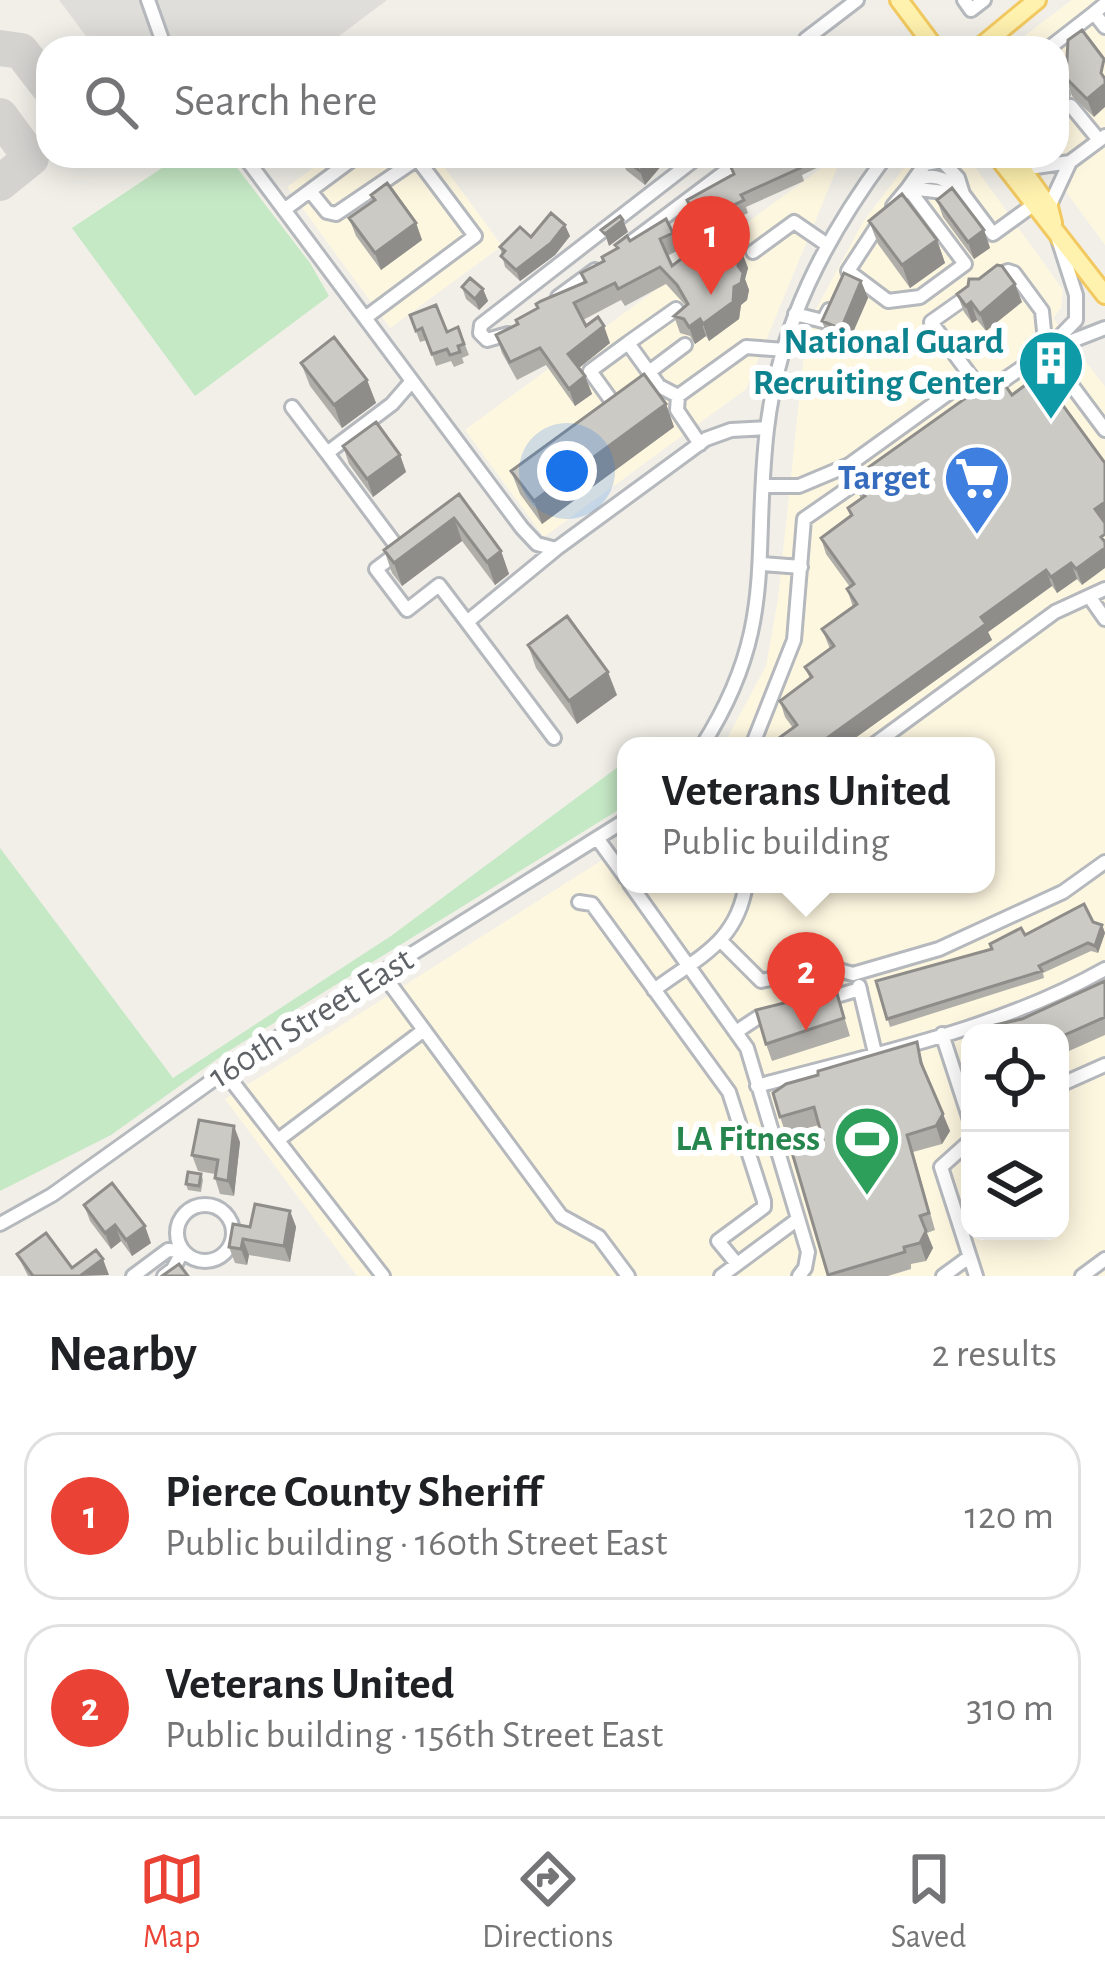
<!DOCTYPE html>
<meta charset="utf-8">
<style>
body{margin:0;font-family:"Alegreya Sans",sans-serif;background:#f6f6f6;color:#202124}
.controls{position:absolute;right:36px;bottom:36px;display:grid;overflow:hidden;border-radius:24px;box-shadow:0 6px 30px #0003}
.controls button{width:108px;height:108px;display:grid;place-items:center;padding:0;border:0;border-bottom:3px solid #e0e0e0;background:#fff;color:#202124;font:60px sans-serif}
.you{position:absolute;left:567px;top:471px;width:42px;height:42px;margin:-30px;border:9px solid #fff;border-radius:50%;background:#1a73e8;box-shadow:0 0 0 18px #1a73e833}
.badge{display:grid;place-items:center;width:78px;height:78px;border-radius:50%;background:#ea4335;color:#fff;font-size:39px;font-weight:700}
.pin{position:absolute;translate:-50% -99px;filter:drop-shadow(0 3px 6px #0008)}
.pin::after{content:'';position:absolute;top:63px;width:42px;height:36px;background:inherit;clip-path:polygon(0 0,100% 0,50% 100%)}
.popup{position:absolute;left:617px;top:737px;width:378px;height:156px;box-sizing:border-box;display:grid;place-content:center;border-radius:24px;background:#fff;filter:drop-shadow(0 3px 9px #0005);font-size:39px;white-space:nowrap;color:#757577}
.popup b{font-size:45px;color:#202124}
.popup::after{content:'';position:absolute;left:50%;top:100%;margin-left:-24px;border:24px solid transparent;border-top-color:#fff}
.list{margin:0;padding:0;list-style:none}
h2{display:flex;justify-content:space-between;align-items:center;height:156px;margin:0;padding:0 48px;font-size:51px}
h2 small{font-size:39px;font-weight:400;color:#757577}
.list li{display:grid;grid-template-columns:78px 1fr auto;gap:36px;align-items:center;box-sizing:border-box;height:168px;margin:0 24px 24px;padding:0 24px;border:3px solid #e0e0e0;border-radius:36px}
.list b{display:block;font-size:45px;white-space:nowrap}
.list p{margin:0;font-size:39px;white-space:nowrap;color:#757577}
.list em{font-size:39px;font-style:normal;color:#757577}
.icon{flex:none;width:66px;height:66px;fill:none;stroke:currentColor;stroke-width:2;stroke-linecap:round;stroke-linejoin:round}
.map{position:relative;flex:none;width:1105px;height:1276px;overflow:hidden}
.search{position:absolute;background:#fff;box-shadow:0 6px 30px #0003;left:36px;right:36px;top:36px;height:132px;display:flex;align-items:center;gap:30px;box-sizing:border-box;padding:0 42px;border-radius:36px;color:#757577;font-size:45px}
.sheet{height:540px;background:#fff}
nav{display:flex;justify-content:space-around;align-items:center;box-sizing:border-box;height:168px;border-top:3px solid #e0e0e0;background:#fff;font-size:33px;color:#757577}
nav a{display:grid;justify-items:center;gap:6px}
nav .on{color:#ea4335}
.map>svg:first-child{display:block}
.commercial{fill:#fef7e0;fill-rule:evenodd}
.industrial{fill:#e0deda}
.green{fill:#c5e8c5}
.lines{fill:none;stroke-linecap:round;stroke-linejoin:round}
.taxiway{stroke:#d4d3d0;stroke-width:36}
.minor-casing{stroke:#b5b8bc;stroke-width:18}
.major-casing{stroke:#f2c960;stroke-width:22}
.minor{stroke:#fff;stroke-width:12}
.major{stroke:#fff2af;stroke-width:16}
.wall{fill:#afaea9}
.shaded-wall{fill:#8f8d8a}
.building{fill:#cccac5;stroke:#8f8d8a;stroke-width:3}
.labels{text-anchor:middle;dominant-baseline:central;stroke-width:12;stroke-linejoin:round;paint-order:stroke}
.culture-label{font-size:36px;font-weight:bold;fill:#0d838f;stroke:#fff;text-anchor:end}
.shop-label{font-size:36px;font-weight:bold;fill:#366cbe;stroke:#fff;text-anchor:end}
.street-label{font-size:36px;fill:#5f6368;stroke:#fff}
.leisure-label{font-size:36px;font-weight:bold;fill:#27864d;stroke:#fff;text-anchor:end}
</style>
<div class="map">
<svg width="1105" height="1276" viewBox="0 0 1105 1276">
<rect width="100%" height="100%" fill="#f1efe8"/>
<!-- commercial -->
<path class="commercial" d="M1072 0H1105V245L1040 156H1057V48H1008Z
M329 156H436L502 246 390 328 287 187Z
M838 156H842L746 389 544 537 465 430Z
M913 156H967L1063 290 1061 308 1053 318 1105 387V1276H357L225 1099 626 845V884H986V746H723L766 666 778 599 807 326 863 222ZM970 1033H1060V1231H970Z"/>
<!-- industrial -->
<path class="industrial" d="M59 0H387L323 48H95Z"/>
<!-- green -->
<path class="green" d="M180 156H228L310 263 329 296 195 396 72 228Z
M626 761V803L615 812 227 1052 111 1135 0 1191V848L173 1078 391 936Z"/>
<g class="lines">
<!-- taxiway -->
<path class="taxiway" d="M0 48 21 51 48 86
M0 116 31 158 0 183"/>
<!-- minor casing -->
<g class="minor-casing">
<path id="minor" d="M148 0 165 48
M964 0 971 10 984 0
M1105 4 1094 13 1105 27
M801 48 806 39 857 0
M1049 48 1094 13
M1057 87 1062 94
M1071 106 1099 140
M244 156 522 528 537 544 556 549
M1070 162 1105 136
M1022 169 1070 162 1049 207
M913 183C929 171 946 178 959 190
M908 188 925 164 942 161 958 178 963 194
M310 191 327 212 336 214 417 159
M893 206 908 188 963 194 993 234 1033 205
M284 210 357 156
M880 222 848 271 888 301 920 297 965 264 908 188
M630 243 746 156
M753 252 794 222 826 244
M994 277 1008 271 1014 273 1042 311 1046 351 1105 430
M558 297 595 270
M965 298 931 322 984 394
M795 314 823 321 829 310
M365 318 475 236 415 156
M508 334 487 340 480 333 481 325 699 156
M628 343 676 309
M1059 346 1105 328
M649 372 685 345
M412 381 392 404 327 453 400 551 376 569 407 610 439 585 467 622
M991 389 1046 351 1076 320V295L1058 239
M292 407 327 453
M616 407 590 371 628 343 659 386 678 396
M700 444 677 410 678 396 746 347 785 350
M765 486H799L849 465 971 377
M762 564 801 567
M1091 599 1105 619
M554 738 467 622 556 549 706 439 731 430 767 428
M702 746C778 627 752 558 767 429 779 326 825 238 886 156
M752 746 794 640 804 519 866 476
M872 746 1055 612 1105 589
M597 838 626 878
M630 884 747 1048 808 1252 805 1268 799 1276
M579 902 592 904 729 1092 764 1201V1207L718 1241 737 1264
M720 940 761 981 828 967 853 974 939 949 1063 892 1105 862
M382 973 561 1216 599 1237 628 1276
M859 986 875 1053
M654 990C698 957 737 943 746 884
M826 999 860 989
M736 1032 757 1018 772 1014
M942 1034 970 1120
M224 1071 383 1276
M1060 1085 1105 1065
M757 1086C874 1054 999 1029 1105 969
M278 1140 424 1030
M970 1141 941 1167 976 1276
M177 1233a28 28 0 1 1 56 0a28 28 0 1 1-56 0Z
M0 1224 52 1195 234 1065 626 820
M133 1276 168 1250 183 1251 173 1269 164 1276
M721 1276 798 1219
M943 1276 969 1257
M1082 1276 1105 1259"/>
</g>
<!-- major casing -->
<g class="major-casing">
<path id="major" d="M899 0 935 48
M979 48 1037 0
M997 156 1105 295
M1013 156 1049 207 1053 223"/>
</g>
<!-- minor -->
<use href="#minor" class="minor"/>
<!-- major -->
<use href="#major" class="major"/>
</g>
<!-- wall -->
<path class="wall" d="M1082 30 1094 117 1072 96 1066 78Z
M621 156H678L666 168 662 165 645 185 626 170Z
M751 156H822L825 164 802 175 804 181 746 207 748 213 702 235 687 200 734 174Z
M371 195 416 223 422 240 381 270 356 236 349 218 373 201Z
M937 200 984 230 990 248 974 259 943 217Z
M869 221 937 240 945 263 910 288 878 244Z
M673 233 679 250 667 256 672 266 741 250 748 268 745 279 749 290 747 300 741 305 739 319 709 341 706 336 695 344 690 336 680 333 674 316 686 306 666 284 625 306 621 300 583 320 586 326 610 343 579 368 585 376 592 394 575 406 546 365 517 380 502 353 496 335 584 283 581 273 603 261 617 249 615 245Z
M570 236 555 255 520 281 505 267 500 247 531 237Z
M861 281 868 298 847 346 828 338 822 321Z
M462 287 483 289 488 301 479 310 466 299Z
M957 294 1022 302 986 331 977 320 972 323 964 312Z
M410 315 447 332 458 327 469 355 462 358 464 363 454 367 451 361 436 366 427 340 420 342Z
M301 363 367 380 376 403 342 428 310 386Z
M1040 374 1082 585 1077 579 1057 593 1052 586 988 632 992 640 844 746H768L793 728 785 717 780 701 810 679 805 667 830 649 822 629 853 607 847 589 850 587 826 554 821 538 850 516 848 508 861 499 852 479 1012 395Z
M666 404 674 427 542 524 520 494 511 471Z
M343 446 400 455 406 472 373 497 349 464Z
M459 494 501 551 509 574 495 585 462 541 402 586 392 573 384 550Z
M528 645 617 695 577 724 536 668Z
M1093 922 1102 925 1105 933 1098 953 1091 951 1043 973 1044 978 890 1027 876 981 992 949 1025 935Z
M1105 981V1035L1060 1055V1033L1022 1019Z
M836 990 850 1036 772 1061 766 1044Z
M917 1042 926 1075 950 1131 942 1144 913 1152 935 1230 927 1233 933 1248 926 1261 911 1264V1269L888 1276H828L823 1140 819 1125 786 1134 780 1117 818 1075Z
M240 1142 234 1196 220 1194 215 1178V1174L198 1171 192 1155Z
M201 1174 203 1180 201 1192 188 1190 186 1184Z
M84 1205 151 1243 132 1256 121 1241 111 1249 90 1221Z
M290 1211 296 1227 290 1262 249 1255 247 1265 235 1263 229 1247 250 1227Z
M17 1254 72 1268 109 1275 28 1276Z"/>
<!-- shaded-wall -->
<path class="shaded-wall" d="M1105 84V107L1094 117 1087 99Z
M1057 94 1063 113 1057 117Z
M653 156H659L662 165 645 185 640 171Z
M662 156H678L666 168Z
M623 220 628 232 609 246 605 234Z
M416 223 422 240 381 270 375 253Z
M565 225 570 236 555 255 520 281 516 270Z
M984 230 990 248 974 259 968 242Z
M937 240 945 263 910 288 902 265Z
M741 250 748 268 745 279 749 290 747 300 741 305 739 319 709 341 703 324 738 266Z
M861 281 868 298 847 346 841 329Z
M1015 284 1022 302 986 331 980 314Z
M483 289 488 301 479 310 475 299Z
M971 302 977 320 972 323 966 306Z
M700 319 706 336 695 344 689 327Z
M604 326 610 343 574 372 568 354Z
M585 376 592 394 575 406 569 389Z
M367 380 376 403 342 428 334 405Z
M666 404 674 427 542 524 534 501Z
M400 455 406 472 373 497 367 479Z
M1105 502V522L1095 509Z
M454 518 462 541 402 586 394 563Z
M1105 548V568L1082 585 1076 569Z
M501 551 509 574 495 585 487 562Z
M1071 563 1077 579 1057 593 1051 577Z
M1046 570 1052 586 988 632 992 640 844 746H816L981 617Z
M608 672 617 695 577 724 569 701Z
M1102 925 1105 933 1098 953 1095 946Z
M943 1114 950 1131 942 1144 936 1126Z
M234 1126 240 1142 234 1196 228 1181Z
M290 1211 296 1227 290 1262 284 1246Z
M115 1225 121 1241 111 1249 105 1233Z
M145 1226 151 1243 132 1256 126 1240Z
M926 1231 933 1248 926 1261 920 1243Z
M243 1239 249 1255 247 1265 241 1249Z
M103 1259 109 1275 80 1276Z"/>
<!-- building -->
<path class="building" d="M1082 30 1104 59 1101 73 1105 79V84L1087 99 1066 78 1068 40Z
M621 156H653L640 171Z
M751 156H810L797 163 800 168 741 195 744 200 698 222 687 200 734 174 730 165Z
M387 183 416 223 375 253 349 218 375 200 371 195Z
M952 188 984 230 968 242 937 200Z
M902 194 937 240 902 265 869 221Z
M551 213 565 225 551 243 516 270 501 256 505 251 500 247 520 227 531 237Z
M620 216 623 220 605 234 601 230Z
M666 219 673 233 660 239 672 266 724 226 741 250 738 266 743 273 741 283 734 287 733 302 703 324 700 319 689 327 684 319 674 316 688 304 677 285 660 267 618 289 615 283 574 303 586 326 598 317 604 326 568 354 585 376 569 389 540 348 510 362 496 335 518 324 516 320 538 308 536 304 541 301 586 282 581 273 604 261 602 257 618 248 615 245 627 236 630 241Z
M997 265 1002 266 1015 284 980 314 971 302 966 306 957 294 968 286 969 279H979Z
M844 273 861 281 841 329 822 321Z
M470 278 483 289 475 299 462 287Z
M436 305 447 332 458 327 464 344 458 346 460 352 450 355 447 349 432 354 422 328 416 331 410 315Z
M334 337 367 380 334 405 301 363Z
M644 374 666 404 534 501 511 471Z
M1040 374 1105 463V502L1095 509 1105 523V534L1101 537 1105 542V548L1076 569 1071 563 1051 577 1046 570 981 617 986 624 816 746H768L797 725 780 701 812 677 805 667 834 646 822 629 857 604 847 589 854 584 821 538 852 515 848 508 865 496 852 479 998 375 1012 395Z
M376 422 400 455 367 479 343 446Z
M459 494 501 551 487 562 454 518 394 563 384 550Z
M567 616 608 672 569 701 528 645Z
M1084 904 1093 922 1102 925 1095 946 1088 943 1039 966 1042 971 887 1019 876 981 992 949 990 944 1021 928 1025 935Z
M1105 981V1017L1060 1037V1033H988L997 1028 995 1025 1022 1019Z
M836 990 844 1018 766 1044 756 1010Z
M917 1042 921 1063 943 1114 936 1126 907 1135 929 1213 920 1216 926 1231 920 1243 904 1247 905 1252 828 1275 791 1149 823 1140 814 1107 780 1117 773 1093 786 1084 818 1075V1071Z
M199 1120 234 1126 228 1181 215 1178 218 1160 192 1155Z
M188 1172 201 1174 199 1186 186 1184Z
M112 1183 145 1226 126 1240 115 1225 105 1233 84 1205Z
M255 1204 290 1211 284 1246 243 1239 241 1249 229 1247 233 1224 250 1227Z
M46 1233 72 1268 96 1250 103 1259 80 1276H33L17 1254Z
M179 1264 188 1276H162Z"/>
<!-- icons -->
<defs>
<g id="building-pin" transform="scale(3.45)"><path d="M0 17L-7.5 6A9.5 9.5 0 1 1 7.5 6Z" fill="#0f9aa8" stroke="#fff"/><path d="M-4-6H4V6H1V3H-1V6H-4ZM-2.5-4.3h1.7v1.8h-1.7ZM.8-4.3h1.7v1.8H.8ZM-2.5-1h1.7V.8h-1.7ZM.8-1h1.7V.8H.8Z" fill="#fff"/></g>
<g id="supermarket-pin" transform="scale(3.45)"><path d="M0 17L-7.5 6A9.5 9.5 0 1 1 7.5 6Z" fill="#3f7fe0" stroke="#fff"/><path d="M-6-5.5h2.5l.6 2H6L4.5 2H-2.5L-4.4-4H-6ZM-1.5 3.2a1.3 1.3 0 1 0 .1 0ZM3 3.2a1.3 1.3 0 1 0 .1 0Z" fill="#fff"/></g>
<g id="stadium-pin" transform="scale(3.45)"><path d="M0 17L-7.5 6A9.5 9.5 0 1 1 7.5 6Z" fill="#2e9e5b" stroke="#fff"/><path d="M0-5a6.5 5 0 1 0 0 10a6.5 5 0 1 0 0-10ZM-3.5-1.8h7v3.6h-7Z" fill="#fff"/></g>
</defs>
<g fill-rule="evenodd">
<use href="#building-pin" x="1051" y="363"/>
<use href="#supermarket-pin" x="977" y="478"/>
<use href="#stadium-pin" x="867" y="1139"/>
</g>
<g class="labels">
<!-- culture labels -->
<g class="culture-label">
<text x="1004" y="342">National Guard<tspan x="1004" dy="41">Recruiting Center</tspan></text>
</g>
<!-- shop labels -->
<g class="shop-label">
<text x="930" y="478">Target</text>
</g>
<!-- street labels -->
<g class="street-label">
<text transform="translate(311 1018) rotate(-32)">160th Street East</text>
</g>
<!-- leisure labels -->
<g class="leisure-label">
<text x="820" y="1139">LA Fitness</text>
</g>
</g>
</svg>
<div class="controls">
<button><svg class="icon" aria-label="locate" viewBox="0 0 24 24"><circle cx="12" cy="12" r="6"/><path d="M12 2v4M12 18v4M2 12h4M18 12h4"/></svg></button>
<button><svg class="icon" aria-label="layers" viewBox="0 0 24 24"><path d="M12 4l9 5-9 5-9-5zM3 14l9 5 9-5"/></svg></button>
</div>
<div class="you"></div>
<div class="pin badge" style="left:711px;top:295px">1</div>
<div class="pin badge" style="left:806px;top:1031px">2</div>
<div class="popup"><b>Veterans United</b>Public building</div>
<div class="search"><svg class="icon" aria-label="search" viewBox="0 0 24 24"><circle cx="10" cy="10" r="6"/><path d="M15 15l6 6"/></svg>Search here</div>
</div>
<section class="sheet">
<h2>Nearby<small>2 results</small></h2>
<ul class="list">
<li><span class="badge">1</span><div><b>Pierce County Sheriff</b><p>Public building · 160th Street East</p></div><em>120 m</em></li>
<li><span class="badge">2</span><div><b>Veterans United</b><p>Public building · 156th Street East</p></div><em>310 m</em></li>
</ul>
</section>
<nav>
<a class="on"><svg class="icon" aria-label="map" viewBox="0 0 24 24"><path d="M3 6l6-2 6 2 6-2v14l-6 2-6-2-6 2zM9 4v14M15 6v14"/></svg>Map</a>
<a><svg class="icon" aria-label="directions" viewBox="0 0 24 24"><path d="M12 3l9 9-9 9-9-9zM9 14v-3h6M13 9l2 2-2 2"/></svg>Directions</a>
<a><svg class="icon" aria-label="saved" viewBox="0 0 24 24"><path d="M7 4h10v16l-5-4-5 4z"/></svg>Saved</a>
</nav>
